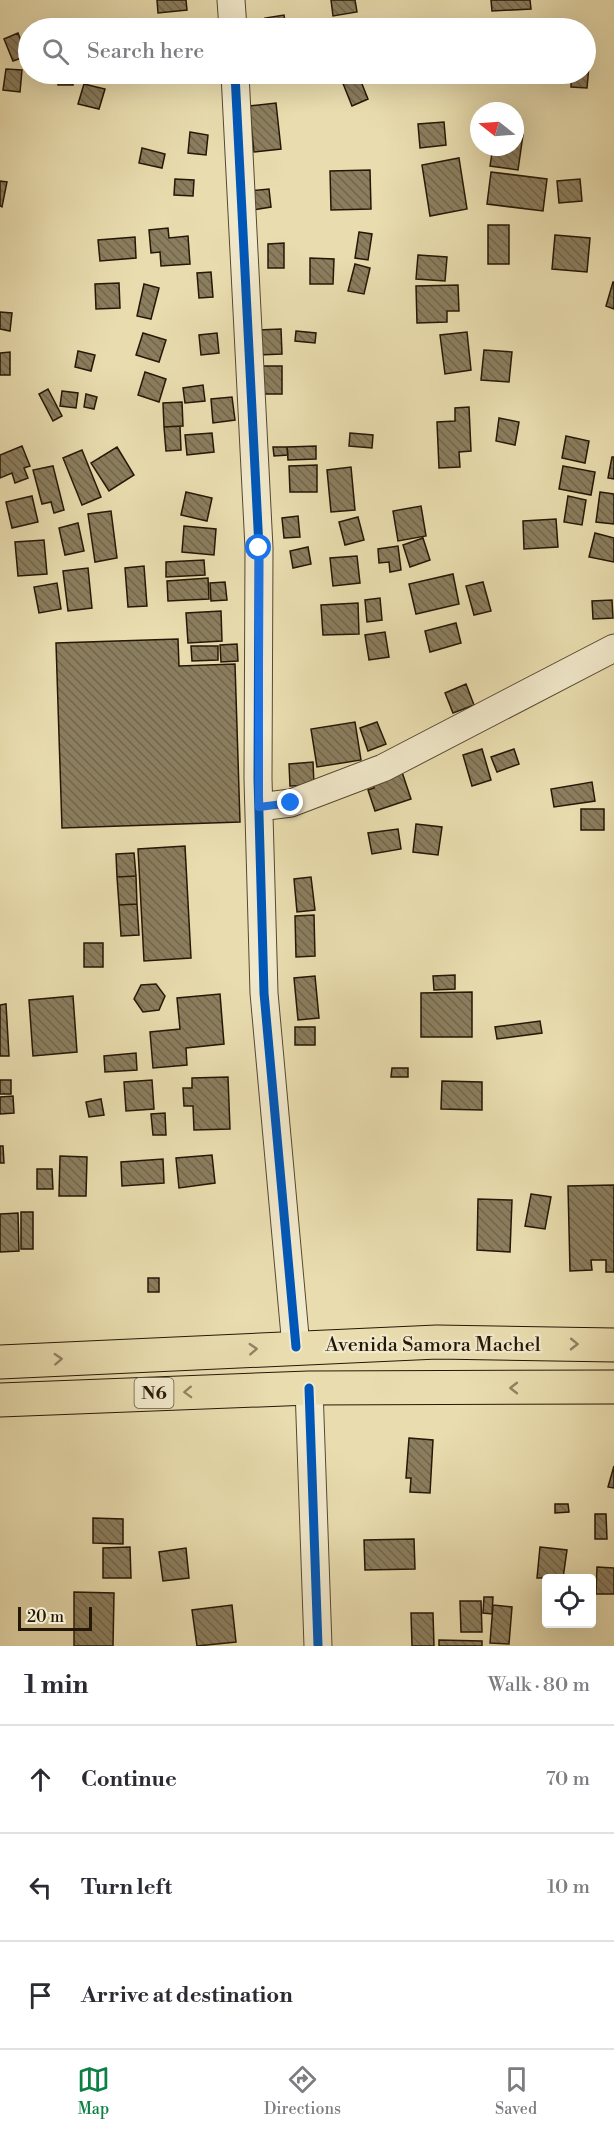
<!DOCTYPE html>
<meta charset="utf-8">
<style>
body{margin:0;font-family:"Libre Bodoni",serif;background:#f7f7f7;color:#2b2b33}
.controls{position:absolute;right:18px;bottom:18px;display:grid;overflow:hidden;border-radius:6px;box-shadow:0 6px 24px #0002}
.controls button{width:54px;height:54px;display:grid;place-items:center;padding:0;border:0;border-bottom:2px solid #e1e1e2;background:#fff;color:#2b2b33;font:30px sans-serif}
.compass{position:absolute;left:470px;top:102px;width:54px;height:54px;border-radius:50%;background:#fff;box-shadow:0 6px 24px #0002;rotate:287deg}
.scale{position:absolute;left:18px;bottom:15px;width:74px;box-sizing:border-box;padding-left:6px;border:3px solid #251706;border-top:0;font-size:16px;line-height:21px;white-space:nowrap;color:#251706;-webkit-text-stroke:4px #f1e9cb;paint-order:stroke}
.stop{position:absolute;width:18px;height:18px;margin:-14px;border:4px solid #1a73e8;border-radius:50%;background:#fff}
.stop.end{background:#1a73e8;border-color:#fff;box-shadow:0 2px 6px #0008}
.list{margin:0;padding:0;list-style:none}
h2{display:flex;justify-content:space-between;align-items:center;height:78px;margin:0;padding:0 24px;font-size:26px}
h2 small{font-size:20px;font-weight:400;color:#7c7c81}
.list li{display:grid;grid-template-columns:39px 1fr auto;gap:18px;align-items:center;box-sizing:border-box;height:108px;padding:0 24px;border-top:2px solid #e1e1e2}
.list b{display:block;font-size:22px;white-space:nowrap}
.list em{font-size:20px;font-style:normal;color:#7c7c81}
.icon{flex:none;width:33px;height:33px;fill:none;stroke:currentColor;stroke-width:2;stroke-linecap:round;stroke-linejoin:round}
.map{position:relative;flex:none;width:614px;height:1646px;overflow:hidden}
.search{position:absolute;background:#fff;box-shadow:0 6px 24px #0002;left:18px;right:18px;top:18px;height:66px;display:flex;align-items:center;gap:15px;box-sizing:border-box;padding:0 21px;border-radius:33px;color:#7c7c81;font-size:22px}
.sheet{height:402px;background:#fff}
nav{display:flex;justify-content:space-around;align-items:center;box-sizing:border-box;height:84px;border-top:2px solid #e1e1e2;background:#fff;font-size:16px;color:#7c7c81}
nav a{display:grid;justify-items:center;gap:3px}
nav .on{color:#0b8043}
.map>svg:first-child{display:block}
.building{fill:url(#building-back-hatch);stroke:#251706;stroke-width:1.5}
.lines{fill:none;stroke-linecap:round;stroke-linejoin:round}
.minor-casing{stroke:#564830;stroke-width:29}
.highway-casing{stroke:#251706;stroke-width:35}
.minor{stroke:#f1e9cb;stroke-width:27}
.highway{stroke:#e9ddaf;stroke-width:33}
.cycleway-casing{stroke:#f1e9cb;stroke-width:13}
.cycleway{stroke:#0057b8;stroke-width:9}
.oneway{stroke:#918463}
.route{stroke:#1a73e8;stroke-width:8}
.labels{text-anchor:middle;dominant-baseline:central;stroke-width:4.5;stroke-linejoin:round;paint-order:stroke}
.shield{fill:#f1e9cb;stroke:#625641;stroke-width:1.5}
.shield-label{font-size:18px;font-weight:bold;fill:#251706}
.street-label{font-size:20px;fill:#251706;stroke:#f1e9cb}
</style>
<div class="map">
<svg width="614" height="1646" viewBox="0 0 614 1646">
<defs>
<pattern id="building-back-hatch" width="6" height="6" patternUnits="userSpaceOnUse" patternTransform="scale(1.5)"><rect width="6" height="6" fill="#8b7e5e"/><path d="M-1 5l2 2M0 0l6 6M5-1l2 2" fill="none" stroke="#71664c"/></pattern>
</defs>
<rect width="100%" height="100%" fill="#e9ddaf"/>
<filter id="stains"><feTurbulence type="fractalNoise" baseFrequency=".00333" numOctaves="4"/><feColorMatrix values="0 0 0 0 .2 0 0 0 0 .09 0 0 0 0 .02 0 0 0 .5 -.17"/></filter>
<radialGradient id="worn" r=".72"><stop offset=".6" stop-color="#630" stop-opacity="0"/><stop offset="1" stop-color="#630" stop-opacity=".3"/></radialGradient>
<!-- building -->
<path class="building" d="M157 0H186L187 10 158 13Z
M331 0H355L357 12 333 16Z
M491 0H530L531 9 492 11Z
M284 15 286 28H267L265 18Z
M18 33 27 56 13 61 4 39Z
M586 65 589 66 587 88 571 87V74H586Z
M6 69 22 70 20 92 3 90Z
M58 74H73V85H58Z
M187 74H209V77L187 79Z
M358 74 368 99 352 106 342 81Z
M423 74H445V79L423 81Z
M84 84 105 89 99 109 78 104Z
M276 103 281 149 254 152 249 106Z
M444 122 446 145 420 148 418 124Z
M190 132 208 135 206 155 188 153Z
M515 134 523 135 518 170 490 166 493 147H515Z
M142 148 165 154 162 168 139 163Z
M459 158 467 209 430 216 422 165Z
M370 170 371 209 331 210 330 171Z
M491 172 547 179 543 211 487 204Z
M175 179 194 180 193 196 174 195Z
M580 179 582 201 559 203 557 181Z
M0 181 7 182 2 207 0 206Z
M269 189 271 207 252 210 250 191Z
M488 225H509V264H488Z
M168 228 169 238 188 236 190 264 161 266 160 252 151 253 149 230Z
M359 232 372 234 368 260 355 258Z
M555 235 590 238 587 272 552 269Z
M135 237 136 258 100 261 98 240Z
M284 243V268H268V244Z
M418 255 447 257 445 281 416 279Z
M310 258 334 259 333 284H310Z
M355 264 370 268 364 294 348 291Z
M211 272 213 297 199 298 197 273Z
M613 282H614V309L606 306Z
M119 283 120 308 96 309 95 284Z
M144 284 159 288 151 319 137 316Z
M458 285 459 311H447V322L417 323 416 286Z
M0 312 12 313 10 331 0 329Z
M281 329 282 354 258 355V330Z
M296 331 316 333 315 343 295 341Z
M467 332 471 370 445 374 440 335Z
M143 333 166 340 159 362 136 355Z
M217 333 219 353 201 355 199 335Z
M484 350 512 352 509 382 481 380Z
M78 351 95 355 91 371 75 367Z
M10 352V375H0V353Z
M262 366H282V394H262Z
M145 372 166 379 159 402 138 395Z
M203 385 205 401 185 403 183 388Z
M48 389 62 416 53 421 39 394Z
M62 391 78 393 76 408 60 406Z
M86 394 97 397 94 409 84 407Z
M232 397 235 420 213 423 211 399Z
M182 402 183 426 164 427 163 403Z
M469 407 471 451 459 452 460 467 439 468 437 422 455 421V408Z
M499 418 519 422 515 445 496 441Z
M180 426 181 450 166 451 164 427Z
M212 433 214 452 187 455 185 435Z
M350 433 373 435 372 448 349 446Z
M566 436 589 441 585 463 562 458Z
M22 446 30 466 24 468 28 478 15 483 12 473 0 478V455Z
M316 446V459L288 460 287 447Z
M117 447 134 475 109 491 91 463Z
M273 447H287L288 455 274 456Z
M82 450 101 497 82 505 63 458Z
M612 457H614V479L608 478Z
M317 465V492H290L289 466Z
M53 466 64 510 54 513 51 502 42 504 33 470Z
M563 466 595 472 591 495 559 489Z
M351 467 355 510 331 512 327 470Z
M186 492 212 498 207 521 181 515Z
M600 492 614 494V524L596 522Z
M32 496 38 522 12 528 6 502Z
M568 496 586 500 582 525 564 522Z
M421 506 426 536 398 541 393 511Z
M111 511 117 558 95 562 88 514Z
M298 516 300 537 284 538 282 518Z
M358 517 364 540 345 545 339 522Z
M556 519 558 547 524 549 523 521Z
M78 523 84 551 65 555 59 528Z
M184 526 216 529 214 555 182 552Z
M595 533 614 538V562L589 557Z
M423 538 430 560 410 567 403 545Z
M44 540 47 574 18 576 15 542Z
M398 546 401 570 390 572 389 562 379 563 378 549Z
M308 547 311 564 293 568 290 551Z
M357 556 360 583 333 586 330 558Z
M204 560 205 575 166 577V562Z
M144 566 147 606 128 607 125 568Z
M88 568 92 608 68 611 63 571Z
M453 574 459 604 416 614 409 584Z
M208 578 209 599 168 601 167 581Z
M225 582 227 600 211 601 210 583Z
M483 582 491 611 474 615 466 586Z
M57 583 61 609 39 613 34 587Z
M380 598 382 620 367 622 365 600Z
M612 600 613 618 593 619 592 601Z
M358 603 359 634 323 635 321 605Z
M221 611 222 641 188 643 186 613Z
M456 623 461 643 430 652 425 631Z
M385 632 389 657 369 660 365 635Z
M178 639 179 666 235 664 240 822 62 828 56 643Z
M237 644 238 661 221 662 220 645Z
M191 646H218V660L192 661Z
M466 684 474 705 453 713 445 693Z
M355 722 361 760 317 767 311 729Z
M377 722 386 744 368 751 360 728Z
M482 749 491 780 472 786 463 755Z
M514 749 519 764 497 772 491 757Z
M313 762 314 785 290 786 289 764Z
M400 766 411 799 375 811 368 790 374 788 370 775Z
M592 782 595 801 554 807 551 789Z
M581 809H604V830H581Z
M416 824 442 827 438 855 413 852Z
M398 829 401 849 372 854 368 833Z
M185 846 191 958 144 961 138 849Z
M134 853 136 876 117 877 116 854Z
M136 876 137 904 119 905 117 877Z
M311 877 315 910 297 912 294 879Z
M137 904 139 935 121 936 119 905Z
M314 915 315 956 296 957 295 916Z
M84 943H103V967H84Z
M455 975V989L434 990 433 976Z
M315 976 319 1018 298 1020 294 978Z
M156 984 165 996 159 1010 143 1012 134 999 141 985Z
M472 992V1037H421V993Z
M220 994 224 1044 186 1048 187 1065 153 1068 150 1032 180 1029 177 998Z
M73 996 77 1052 33 1056 29 1000Z
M6 1004 9 1056H0V1005Z
M540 1021 542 1033 497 1039 495 1027Z
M295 1027H315V1045H295Z
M136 1053 137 1070 105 1072 104 1056Z
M392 1068H408V1077H391Z
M228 1077 230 1129 194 1130 193 1106H184L183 1088H192V1078Z
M0 1080H11V1094H0Z
M152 1080 154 1109 126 1111 124 1082Z
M442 1081 482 1082V1110L441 1109Z
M13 1096 14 1113 0 1114V1097Z
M101 1099 104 1115 89 1117 86 1102Z
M165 1113 166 1135H153L151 1114Z
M0 1146H3L4 1163H0Z
M212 1155 215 1183 179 1188 176 1158Z
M60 1156 87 1157 86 1196H59Z
M163 1159 164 1183 122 1186 121 1162Z
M37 1169H52L53 1189H37Z
M614 1185V1272H606V1260H591L592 1270 570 1271 568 1186Z
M531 1194 551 1197 545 1229 525 1226Z
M478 1199 512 1200 510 1252 477 1250Z
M21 1212H33V1249H21Z
M18 1213 19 1251 0 1252V1214Z
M148 1278H159V1292H148Z
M409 1438 433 1440 430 1493 410 1492 411 1478H406Z
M614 1466V1488L608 1487Z
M555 1504H568L569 1512 555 1513Z
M595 1514H606L607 1539H595Z
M93 1518 123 1519V1544L93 1543Z
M414 1539 415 1569 365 1570 364 1540Z
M130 1547 131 1578H103V1548Z
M540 1547 567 1550 563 1578H537Z
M186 1548 189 1578 163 1581 159 1552Z
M597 1567 614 1568V1594H596Z
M74 1592 114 1593 113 1646H74Z
M484 1597H493L492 1614 483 1613Z
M460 1601H481L482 1632H461Z
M232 1605 236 1642 197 1646 192 1610Z
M493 1605 512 1607 509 1644 490 1643Z
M411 1613H433L434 1646H412Z
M439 1640 482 1641V1646H439Z"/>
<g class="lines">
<!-- minor casing -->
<g class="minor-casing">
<path id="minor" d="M231 0 233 28
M235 74 259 548 258 779 264 993 296 1347
M259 807 291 803 383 768 614 648
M309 1388 318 1646"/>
</g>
<!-- highway casing -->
<g class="highway-casing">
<path id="highway" d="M0 1362 437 1342 614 1345
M0 1400 309 1388 614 1387"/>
</g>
<!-- minor -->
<use href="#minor" class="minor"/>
<!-- highway -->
<use href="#highway" class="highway"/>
<!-- cycleway casing -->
<g class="cycleway-casing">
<path id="cycleway" d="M235 74 259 548 258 779 264 993 296 1347
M309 1388 318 1646"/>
</g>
<!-- cycleway -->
<use href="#cycleway" class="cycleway"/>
</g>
<!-- one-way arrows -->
<defs><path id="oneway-chevron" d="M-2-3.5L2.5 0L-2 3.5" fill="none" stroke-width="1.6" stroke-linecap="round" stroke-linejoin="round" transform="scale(1.5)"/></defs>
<g class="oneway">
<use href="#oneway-chevron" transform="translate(574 1344) rotate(1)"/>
<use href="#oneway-chevron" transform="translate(253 1349) rotate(-3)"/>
<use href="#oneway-chevron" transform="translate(58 1359) rotate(-3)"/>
<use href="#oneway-chevron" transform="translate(514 1388) rotate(180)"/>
<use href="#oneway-chevron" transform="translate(188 1392) rotate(178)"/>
</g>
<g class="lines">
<!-- route -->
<path class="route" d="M259 548V807L291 803"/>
</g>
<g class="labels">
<!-- shield labels -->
<rect class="shield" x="134.5" y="1378" width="39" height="30" rx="4.5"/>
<g class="shield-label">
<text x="154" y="1393">N6</text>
</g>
<!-- street labels -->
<g class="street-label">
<text x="433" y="1345">Avenida Samora Machel</text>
</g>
</g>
<rect width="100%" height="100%" filter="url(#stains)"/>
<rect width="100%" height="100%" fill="url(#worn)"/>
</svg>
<div class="controls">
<button><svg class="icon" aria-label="locate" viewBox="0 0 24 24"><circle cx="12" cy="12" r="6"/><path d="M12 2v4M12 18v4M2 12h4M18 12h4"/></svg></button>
</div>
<svg class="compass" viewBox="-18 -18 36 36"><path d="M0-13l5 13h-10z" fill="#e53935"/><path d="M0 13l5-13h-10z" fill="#7c7c81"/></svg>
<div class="scale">20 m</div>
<div class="stop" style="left:259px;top:548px"></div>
<div class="stop end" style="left:291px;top:803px"></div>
<div class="search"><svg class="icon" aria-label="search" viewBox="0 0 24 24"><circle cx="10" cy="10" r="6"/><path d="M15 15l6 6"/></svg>Search here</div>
</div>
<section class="sheet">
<h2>1 min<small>Walk · 80 m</small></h2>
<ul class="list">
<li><svg class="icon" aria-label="ahead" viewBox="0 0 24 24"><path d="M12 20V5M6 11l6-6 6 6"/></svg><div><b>Continue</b></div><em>70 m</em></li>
<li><svg class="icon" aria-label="left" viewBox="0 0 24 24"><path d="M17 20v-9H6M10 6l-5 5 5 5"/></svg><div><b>Turn left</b></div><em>10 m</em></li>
<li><svg class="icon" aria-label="arrive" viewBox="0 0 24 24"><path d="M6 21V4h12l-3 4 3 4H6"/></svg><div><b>Arrive at destination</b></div></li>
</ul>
</section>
<nav>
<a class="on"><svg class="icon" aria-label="map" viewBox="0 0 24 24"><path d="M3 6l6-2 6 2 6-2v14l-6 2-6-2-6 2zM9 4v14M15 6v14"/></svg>Map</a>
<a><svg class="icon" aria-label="directions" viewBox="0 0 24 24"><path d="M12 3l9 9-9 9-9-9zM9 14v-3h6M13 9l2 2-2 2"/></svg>Directions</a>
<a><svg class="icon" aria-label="saved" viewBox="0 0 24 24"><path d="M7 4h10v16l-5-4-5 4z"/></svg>Saved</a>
</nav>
